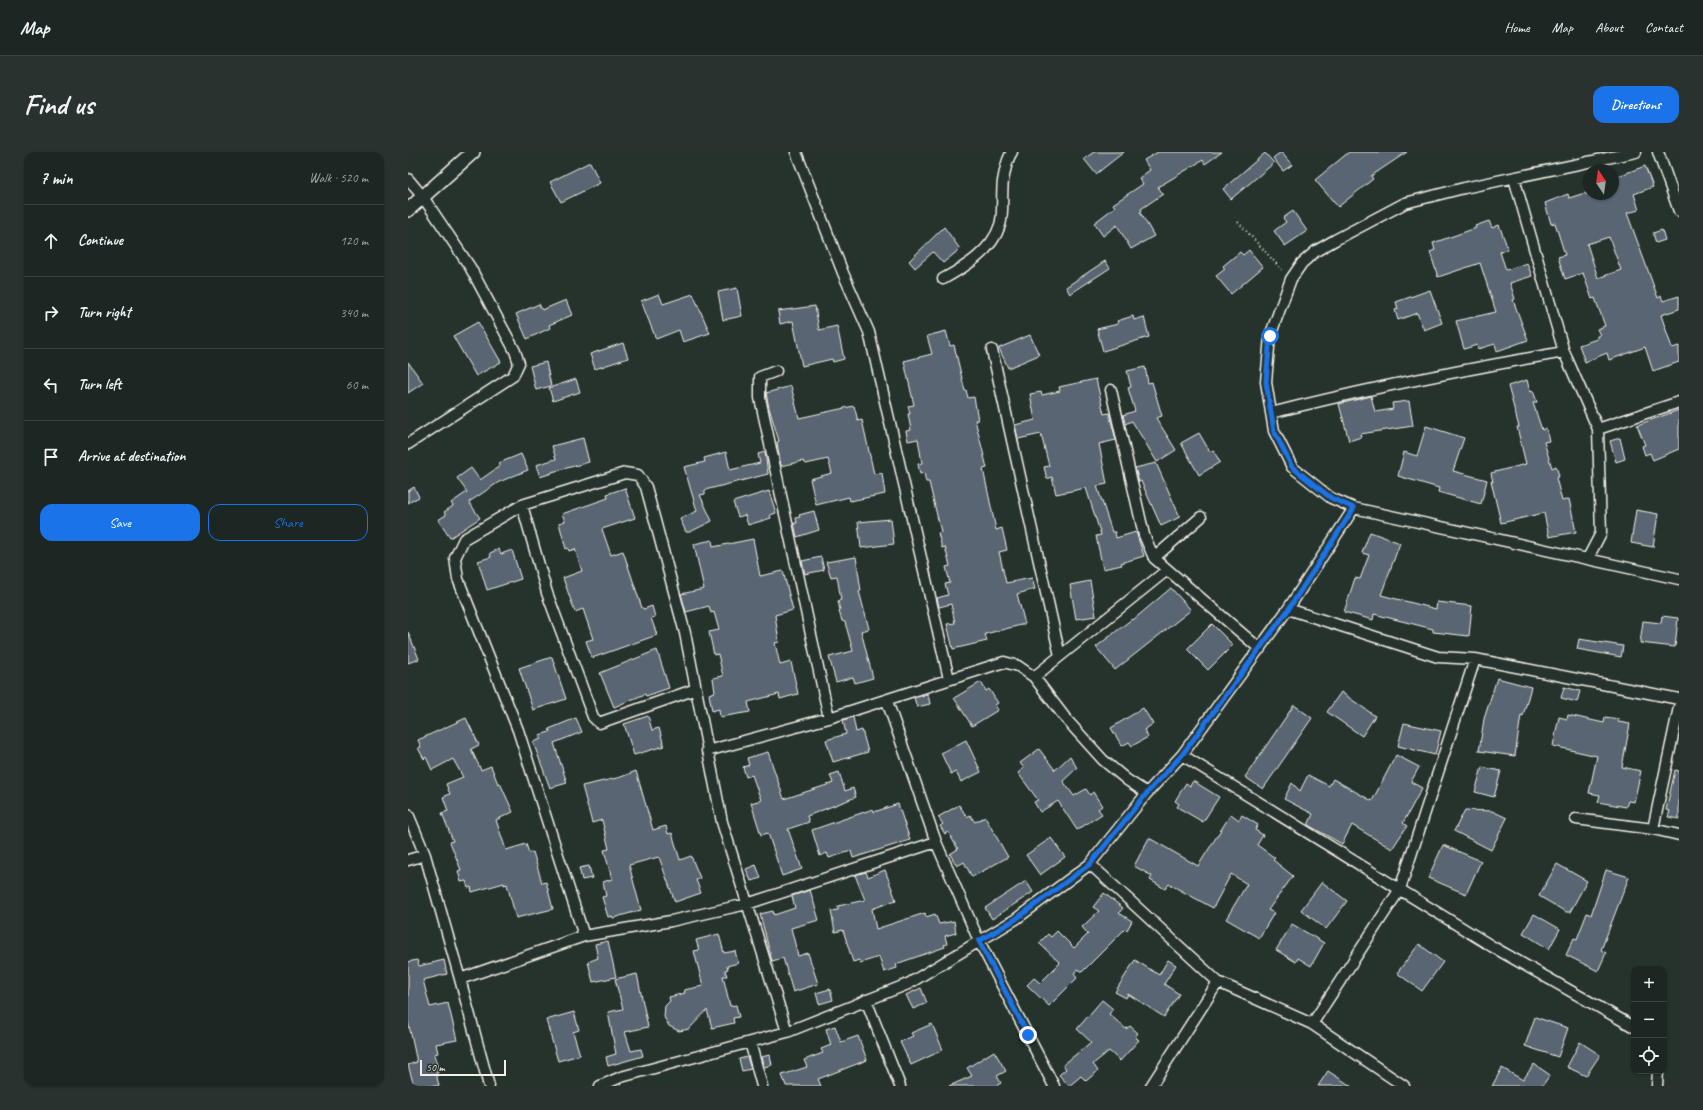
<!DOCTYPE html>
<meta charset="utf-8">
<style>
body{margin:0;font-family:Caveat,sans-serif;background:#29322f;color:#f1f3f6}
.controls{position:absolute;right:12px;bottom:12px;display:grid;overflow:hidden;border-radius:8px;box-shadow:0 1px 3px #0004}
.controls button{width:36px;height:36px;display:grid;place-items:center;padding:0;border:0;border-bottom:1px solid #3a4340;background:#1c2622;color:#f1f3f6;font:20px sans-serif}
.compass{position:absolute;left:1175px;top:12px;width:36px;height:36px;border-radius:50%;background:#1c2622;box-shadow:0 1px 3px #0004;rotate:347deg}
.scale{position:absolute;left:12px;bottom:10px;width:86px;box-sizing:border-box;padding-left:4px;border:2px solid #f4f1e8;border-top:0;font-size:11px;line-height:14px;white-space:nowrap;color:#f4f1e8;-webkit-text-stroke:3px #26332d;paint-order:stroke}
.stop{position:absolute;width:12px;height:12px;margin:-9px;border:3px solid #1a73e8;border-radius:50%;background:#fff}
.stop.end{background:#1a73e8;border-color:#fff;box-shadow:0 1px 4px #0008}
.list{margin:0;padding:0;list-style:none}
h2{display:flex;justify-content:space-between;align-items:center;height:52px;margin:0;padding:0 16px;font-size:17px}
h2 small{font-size:13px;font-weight:400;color:#a0a5a5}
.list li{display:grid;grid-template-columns:26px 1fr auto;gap:12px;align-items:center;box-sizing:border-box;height:72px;padding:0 16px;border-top:1px solid #3a4340}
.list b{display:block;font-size:15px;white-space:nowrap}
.list em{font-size:13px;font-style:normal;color:#a0a5a5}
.actions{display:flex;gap:8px;padding:12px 16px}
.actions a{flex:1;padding:9px 0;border:1px solid #1a73e8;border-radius:12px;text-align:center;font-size:14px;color:#1a73e8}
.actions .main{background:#1a73e8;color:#fff}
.icon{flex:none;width:22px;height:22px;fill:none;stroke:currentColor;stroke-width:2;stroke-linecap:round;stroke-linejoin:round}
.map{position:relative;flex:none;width:1271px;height:934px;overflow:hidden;border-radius:12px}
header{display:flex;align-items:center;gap:24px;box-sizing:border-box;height:56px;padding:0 20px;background:#1c2622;border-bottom:1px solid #3a4340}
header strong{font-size:19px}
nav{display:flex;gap:22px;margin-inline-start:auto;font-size:14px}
.intro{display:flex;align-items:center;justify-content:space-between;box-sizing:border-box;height:96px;padding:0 24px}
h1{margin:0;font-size:28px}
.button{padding:10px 18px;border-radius:12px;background:#1a73e8;color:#fff;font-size:14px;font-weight:700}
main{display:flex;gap:24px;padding:0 24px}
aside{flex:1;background:#1c2622;border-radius:12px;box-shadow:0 1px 3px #0004}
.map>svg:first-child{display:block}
.building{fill:#5a6573;stroke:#f4f1e8;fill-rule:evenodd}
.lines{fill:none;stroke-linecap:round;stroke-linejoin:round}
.minor-casing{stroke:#f4f1e8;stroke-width:13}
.tertiary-casing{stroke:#f4f1e8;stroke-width:16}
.path{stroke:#f4f1e8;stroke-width:2;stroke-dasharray:1 3;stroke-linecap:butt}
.minor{stroke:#26332d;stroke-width:10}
.tertiary{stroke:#26332d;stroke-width:13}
.route{stroke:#1a73e8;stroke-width:5}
</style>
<header>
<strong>Map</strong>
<nav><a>Home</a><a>Map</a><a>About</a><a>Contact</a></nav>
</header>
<div class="intro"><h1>Find us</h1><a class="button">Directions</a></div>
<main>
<aside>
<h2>7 min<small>Walk · 520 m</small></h2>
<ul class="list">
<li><svg class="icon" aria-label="ahead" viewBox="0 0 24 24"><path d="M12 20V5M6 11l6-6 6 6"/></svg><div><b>Continue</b></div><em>120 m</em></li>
<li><svg class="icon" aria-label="right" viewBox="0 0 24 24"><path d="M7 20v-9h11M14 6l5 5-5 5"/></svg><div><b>Turn right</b></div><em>340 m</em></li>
<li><svg class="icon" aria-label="left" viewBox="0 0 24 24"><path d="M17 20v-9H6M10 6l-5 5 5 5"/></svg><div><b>Turn left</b></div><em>60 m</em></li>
<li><svg class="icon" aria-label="arrive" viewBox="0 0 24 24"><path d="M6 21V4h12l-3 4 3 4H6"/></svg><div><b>Arrive at destination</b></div></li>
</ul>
<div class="actions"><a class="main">Save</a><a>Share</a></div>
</aside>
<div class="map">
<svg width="1271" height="934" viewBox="0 0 1271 934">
<rect width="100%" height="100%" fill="#26332d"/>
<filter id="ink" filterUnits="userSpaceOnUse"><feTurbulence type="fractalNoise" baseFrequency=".025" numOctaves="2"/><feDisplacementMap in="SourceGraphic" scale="8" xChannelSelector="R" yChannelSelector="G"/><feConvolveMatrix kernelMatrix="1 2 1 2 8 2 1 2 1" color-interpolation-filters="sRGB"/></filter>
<g filter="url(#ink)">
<!-- building -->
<path class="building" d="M686 0H716L688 22 676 7Z
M750 0H814L797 12 795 8 750 35 755 42 733 57 734 59 732 60 746 84 723 97 709 73 695 84 686 71 707 55 705 52 735 32 731 26 742 18 736 8Z
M873 0 884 13 875 19 865 6Z
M941 0H999L963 24 965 27 930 55 907 28Z
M857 1 866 11 823 47 815 37Z
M182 10 192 31 153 50 142 30Z
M1237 14 1245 35 1226 42 1231 58 1219 61 1250 146 1253 144 1255 149 1271 144V157L1253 163 1264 196 1271 194V210L1245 219 1237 195 1201 208 1199 201 1177 210 1171 193 1189 187V184L1192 183 1189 177 1197 174 1187 146 1184 147 1175 121 1157 127 1150 105 1157 103 1147 71 1143 72 1137 51 1160 42 1161 46 1177 41V42H1205V26ZM1201 85 1213 118 1190 126 1179 92Z
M885 59 899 79 877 94 866 79 878 70 875 66Z
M1081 69 1084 76 1091 73 1100 97 1092 100 1098 118 1119 111 1124 124 1102 131 1107 147 1105 148 1120 188 1089 199 1087 192 1070 197 1069 193 1056 197 1048 169 1088 160 1072 111 1030 125 1022 100 1027 98 1025 91 1068 76 1067 74Z
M536 75 552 97 535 111 525 100 507 116 501 109Z
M1254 78 1257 88 1248 91 1245 81Z
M841 98 855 115 823 142 808 124 817 117 815 114 832 100 835 103Z
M697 109 702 116 662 142 658 135Z
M329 136 334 164 315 168 310 140Z
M1022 138 1034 171 1016 178 1009 161 990 168 987 158 990 157 988 150Z
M251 142 255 152 285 142 302 181 275 190 271 178 248 187 233 149Z
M158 148 164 163 141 173 142 176 119 187 108 162 131 152 134 158Z
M407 154 411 178 429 174 436 207 425 210 424 207 394 214 385 169 372 172 370 159Z
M725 164 726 168 736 165 741 185 695 199 689 177 710 172 709 169Z
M70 170 93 210 68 224 45 184Z
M538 179 542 194 546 193 557 239 558 238 560 246 566 245 570 268H567L579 316 575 317 588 378 594 376 599 398 591 400 598 431 624 426 627 437 609 442 617 472 577 482 579 489 545 497 539 472 547 471 543 452 531 455 529 446 540 443 537 432 542 431 538 415 542 414 537 395 534 396 530 381 533 380 521 330H518L516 321 512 322 510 312 514 311 510 287 500 289 498 279 503 278 500 262H502L500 254 506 253 496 209 524 202 519 184Z
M622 183 631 203 600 216 591 196Z
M215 191 220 206 187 217 182 202Z
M0 210 15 231 0 241Z
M138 210 143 234 128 238 122 214Z
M737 215 740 231 744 230 754 264 748 266 768 298 749 310 724 269 717 272 715 263 727 259 720 236 723 235 719 219Z
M168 227 172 240 145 249 141 236Z
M688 227 696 262 701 261 708 288 691 292 699 332 689 334 704 380H707L708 386 728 380 736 404 713 411 714 413 695 417 688 384 693 383 678 336 648 342 644 325 639 327 636 315 641 314 633 282 610 287 607 273 627 268 622 242 633 240 634 243 652 239 651 235Z
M1119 228 1122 240 1125 239 1129 250 1125 251 1134 278 1138 276 1141 289 1136 290 1144 316 1148 314 1151 324 1148 326 1154 349 1161 347 1168 380 1141 385 1136 361 1093 371 1083 329 1085 330 1083 321 1118 312 1109 275H1111L1100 234Z
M383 234 391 266 446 254 450 269 454 268 466 322 474 321 477 342 442 349 441 345 408 353 402 327 424 321 420 307 398 312 395 309 373 314 370 297 369 290 371 289 361 256 358 241Z
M963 244 967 260 985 257 984 251 1001 249 1005 274 952 282 953 285 941 289 931 252Z
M1271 258V297L1245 308 1242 301 1237 303 1234 294 1237 293 1229 273Z
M1018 274 1056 286 1045 319 1079 328 1073 352 1030 340 1031 336 990 324 996 300 1009 304Z
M791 281 802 300 805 298 812 310 791 323 773 291Z
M175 286 181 310 144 320V321L132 325 128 313 148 307 144 294Z
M1212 286 1217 307 1208 310 1202 289Z
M318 300 322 318 352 311 350 302 357 300 360 322 297 338V342L292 343 304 369 282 380H278L272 367 289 359 276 315 297 310 296 306Z
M113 302 120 318 91 330 61 350 72 366 42 386 30 368 38 363 36 360 45 354 43 351 59 340 49 326 63 316 72 328 92 314 91 311Z
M748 311 772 365 753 374 733 329 731 330 727 316Z
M6 335 11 345 0 351V339Z
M217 336 227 366 194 377 203 403 215 399 234 456 236 457 244 454 247 465 243 466 249 483 184 506 178 489 185 487 175 457 167 460 155 426 174 419 167 397 161 399 160 396 158 397 151 371 157 369 154 362 200 346 199 342Z
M361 339 368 361 362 363 363 366 340 373 337 363 330 365 325 350Z
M1228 358 1250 362 1245 395 1223 391Z
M406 359 411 378 389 385 386 371H389L388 366 392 365 391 363Z
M483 367 486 392 453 396 450 370Z
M962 380 992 391 973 443 1028 457 1029 450 1064 454 1061 484 1025 480V477L966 462 965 468 936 460 947 426 952 427 961 403 954 401Z
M345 387 352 424 375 419 385 458 367 463 371 490 367 491 372 513 383 510 390 542 372 547 371 542 340 550 342 560 312 565 311 557 304 559 301 542 307 540 305 526 315 524 310 502 306 503 301 480 311 478 306 460 303 461 301 454 278 460 273 442 296 437 286 392 304 388 305 395Z
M91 397 93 402 104 398 113 427 79 438 70 409 83 405 82 401Z
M413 405 416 418 397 422 394 409Z
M448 405 453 439H451L461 477 453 479 465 526 447 531 445 525 428 530 421 505 445 499 437 470 434 469 431 459 432 458 430 449 433 448 429 424 423 425 418 410Z
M682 429 688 464 668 467 662 433Z
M763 436 783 458 707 518 688 495 724 467 725 468Z
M1254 464 1270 466 1267 495 1232 491 1235 469 1253 471Z
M804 472 825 493 800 518 779 497Z
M0 480 11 507 0 511Z
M1171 487 1215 494 1213 505 1169 497Z
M249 498 261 536 238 544 237 542 206 555 192 521Z
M144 505 158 547 125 558 111 516Z
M1089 526 1123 535 1115 564 1113 563 1107 604 1071 599 1076 567Z
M573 530 578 539 581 537 590 551 587 553 590 558 564 574 546 546Z
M1156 535 1172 539 1169 550 1153 546Z
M933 540 967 564 954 584 919 560Z
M520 542 522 552 509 555 506 546Z
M886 553 904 566 855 637 837 625Z
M735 556 745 572 736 578 740 585 724 594 721 590 714 594 703 576Z
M1160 563 1196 571 1197 565 1211 567 1210 570 1222 572 1214 615 1233 619 1226 650 1220 649 1218 655 1190 650 1192 643 1181 641 1189 604 1145 594 1151 565 1159 567Z
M240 564 244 578 251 576 256 594 226 603 216 572Z
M445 565 448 580 454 578 460 600 425 610 418 588 438 582 435 568Z
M58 566 71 593 63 597 73 618 83 614 90 632 92 631 105 660 88 668 98 698 118 692 121 701 125 700 134 731 138 730 145 757 108 766 99 732 96 733V731L64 740 63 735 60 736 58 729 53 730 50 719 53 718 42 690 45 689 34 661 40 659 35 645 42 642 38 632 55 625 45 607 24 618 18 605 16 607 10 596 13 595 10 588Z
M168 566 174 580 146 591 159 631 142 636 125 590 133 587 131 583 142 580 141 577Z
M996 571 1033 579 1027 603 990 594Z
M558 588 573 620 553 630 548 620 543 622 533 601Z
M631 597 647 618 662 604 669 616 655 629 666 644 678 637 682 643 685 640 694 654 690 657 694 662 669 678 650 649 632 660 626 650 630 648 610 621 616 616 612 611Z
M360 600 376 647 425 631 422 623 431 620 437 639 445 636 448 645 399 664 401 670 380 677 394 717 374 724 360 681 353 683 343 651 353 648 344 623 338 625 335 615 341 613 339 606Z
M988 603 1011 615 1003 630 1014 636 995 671 999 674 984 697 944 673 934 692 900 673 905 662 876 647 884 631 892 639 900 623 921 634 925 627 964 649Z
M1074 615 1093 619 1086 645 1067 640Z
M1267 618 1271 619V667L1260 665 1262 659 1258 658Z
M228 619 245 678 258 674 260 682 264 681 272 708 283 704 292 726 288 728 293 741 267 750 251 705 243 707 221 713 233 758 205 766 204 764 200 765 194 745 198 744 195 730 204 727 196 698 201 697 194 668 184 671 174 634 213 625Z
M785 629 811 645 795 670 769 655 771 652 767 649 778 631 782 634Z
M490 652 502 688 445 706 443 699 421 706 419 701 412 704 404 678 465 657 466 660Z
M551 653 559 665 562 663 567 670 577 665 600 705 564 725 556 710 549 714 542 702 550 697 540 680 537 682 532 674 535 672 530 665Z
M1057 658 1084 659 1099 666 1083 698 1046 679Z
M823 662 831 668 834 663 850 673 847 678 855 683 849 693 867 706 865 708 885 724 860 758 866 761 851 786 818 767 839 732 823 722 805 756 761 732 757 737 742 728 744 724 726 714 741 686 790 714Z
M643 686 657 705 632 723 618 703Z
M1035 693 1073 709 1058 742 1020 726Z
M1149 712 1179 729 1162 760H1158L1131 744Z
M348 713 353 726 343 729 338 717Z
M181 714 184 726 174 728 171 716Z
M477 718 488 748 464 757 468 777 517 761 518 765 527 762 531 772 546 769 548 781 537 784 539 792 536 793 537 795 488 812 489 816 476 820 471 805 452 811 451 808 445 810 435 778 427 780 423 759 430 758V754L457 748 447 723 458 720 460 725Z
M1198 718 1221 725 1193 798 1198 801 1190 819 1158 803 1166 786 1169 787 1179 761 1183 763Z
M618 729 625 740 584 767 577 756Z
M914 730 939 749 918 777 893 758Z
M402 738 411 768 383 776 390 804 400 801 410 832 385 840 375 806 364 809 352 762 365 759 366 763 387 756 384 744Z
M696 741 715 756 711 761 724 769 719 778 717 777 674 820 669 817 666 822 669 826 641 854 619 833 626 826 632 831 652 811 631 791 640 782 643 785 649 779 666 796 680 782 674 775 691 759 685 755Z
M1126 762 1152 777 1141 797 1115 781Z
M884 772 916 791 903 814 890 806 888 810 868 798Z
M311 782 316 801 327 799 330 811 319 814 320 817 317 818 319 824H315L322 854 328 853 331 865 325 866 326 871 304 876 299 858 281 877 271 879 261 874 256 865 257 854 262 849 261 845 277 841 276 838 295 834 286 799 291 798 288 788Z
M200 789 208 825 185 830 180 810 190 806 187 792Z
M1011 792 1035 810 1014 839 989 821Z
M9 808 11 814 36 808 39 822 15 828 22 855 40 851 49 888 28 892 30 901 26 902 31 920 28 921 31 934H6L0 913 9 910 0 869V810Z
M727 808 751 823 760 808 768 813 756 832 771 842 756 865 720 842 718 846 707 840Z
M229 822 240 875 217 880 223 899 233 897 235 904 200 914 198 905 208 902 200 860 215 857 207 827Z
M513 836 519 851 505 857 498 843Z
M422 837 425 848 411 852 408 841Z
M694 848 705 857 701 862 718 877 722 874 730 881 727 885 731 888 712 909 701 899 685 912 690 919 678 929 673 924 661 934 651 923 658 917 655 913 683 890 669 877Z
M166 860 171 878 165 880 172 903 150 909 138 868Z
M1127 865 1160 876 1150 905 1117 894Z
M524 872 535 898 503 913 492 890 505 884 503 881Z
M427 874 433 890 450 884 459 908 410 927 413 934H378L374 923 399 915 396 908 415 901 413 897 423 893 418 877Z
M1172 890 1192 903 1178 924 1159 915Z
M586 899 598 919 589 924 593 931 588 934H541L564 924 559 916Z
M362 903 364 913 356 915 353 905Z
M339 905 343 917 334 919 331 907Z
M1126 912 1142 923 1134 934H1084L1094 916 1115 928Z
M920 919 943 934H910Z"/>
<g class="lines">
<!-- minor casing -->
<g class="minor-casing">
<path id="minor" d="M388 0 435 121 461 180 541 527
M1228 0 1056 36 997 51 927 88 908 99 894 111 883 127 862 184 858 230 866 279 884 315 923 346 946 356 1271 427
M1250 0 1271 59
M1106 26 1156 200 1190 277 1193 381 1180 406
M0 27 15 45 62 115 107 199 111 211 105 224 0 292
M535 127C557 115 584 99 592 73 596 60 593 43 595 29 597 20 598 8 604 0
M584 198 652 504
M368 219 352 225V246L421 566
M703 238 736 383 746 406 852 497
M863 261C960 236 1058 217 1156 200
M1190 277 1271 250
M114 353 139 441 185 565 191 571 288 537
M746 406 793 365
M880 457 1030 505 1067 507 1271 547
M626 525 759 418
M479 549 528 690 571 789 646 934
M299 599 421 566 596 510 610 514 626 525 658 567 695 608 719 628 739 641
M774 603 1085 795 1226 875
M0 662 17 703 52 827 81 934
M1168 667 1245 677 1271 683
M1245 677 1271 555
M0 708 17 703
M682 712 810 830 904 872 996 934
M176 784 110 578 50 427 47 406 56 387 114 353 217 321 230 323 238 335 277 481 314 670 379 880
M52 827 176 784 263 769 339 752 528 690
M458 848 492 934
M904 872 992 737 1067 507
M342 890 354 934
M192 934 213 925 379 880 500 832 608 767 682 712 739 641 774 603 880 457 946 356
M743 934 810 830
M1249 934 1250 919"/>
</g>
<!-- tertiary casing -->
<g class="tertiary-casing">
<path id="tertiary" d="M0 58 65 0"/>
</g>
<!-- path -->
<path class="path" d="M830 70 875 119"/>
<!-- minor -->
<use href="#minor" class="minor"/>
<!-- tertiary -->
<use href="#tertiary" class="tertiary"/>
</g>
</g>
<g class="lines" filter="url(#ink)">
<!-- route -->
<path class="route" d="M620 883 571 789 608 767 682 712 739 641 774 603 880 458 946 356 923 346 884 315 866 279 858 230 862 184"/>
</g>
</svg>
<div class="controls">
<button>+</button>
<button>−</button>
<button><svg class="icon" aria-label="locate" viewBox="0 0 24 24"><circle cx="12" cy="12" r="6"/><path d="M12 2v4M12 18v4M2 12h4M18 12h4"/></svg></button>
</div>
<svg class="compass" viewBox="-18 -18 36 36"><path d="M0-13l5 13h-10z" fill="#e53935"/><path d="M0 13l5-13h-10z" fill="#a0a5a5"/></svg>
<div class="scale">50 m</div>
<div class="stop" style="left:862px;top:184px"></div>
<div class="stop end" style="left:620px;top:883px"></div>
</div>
</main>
